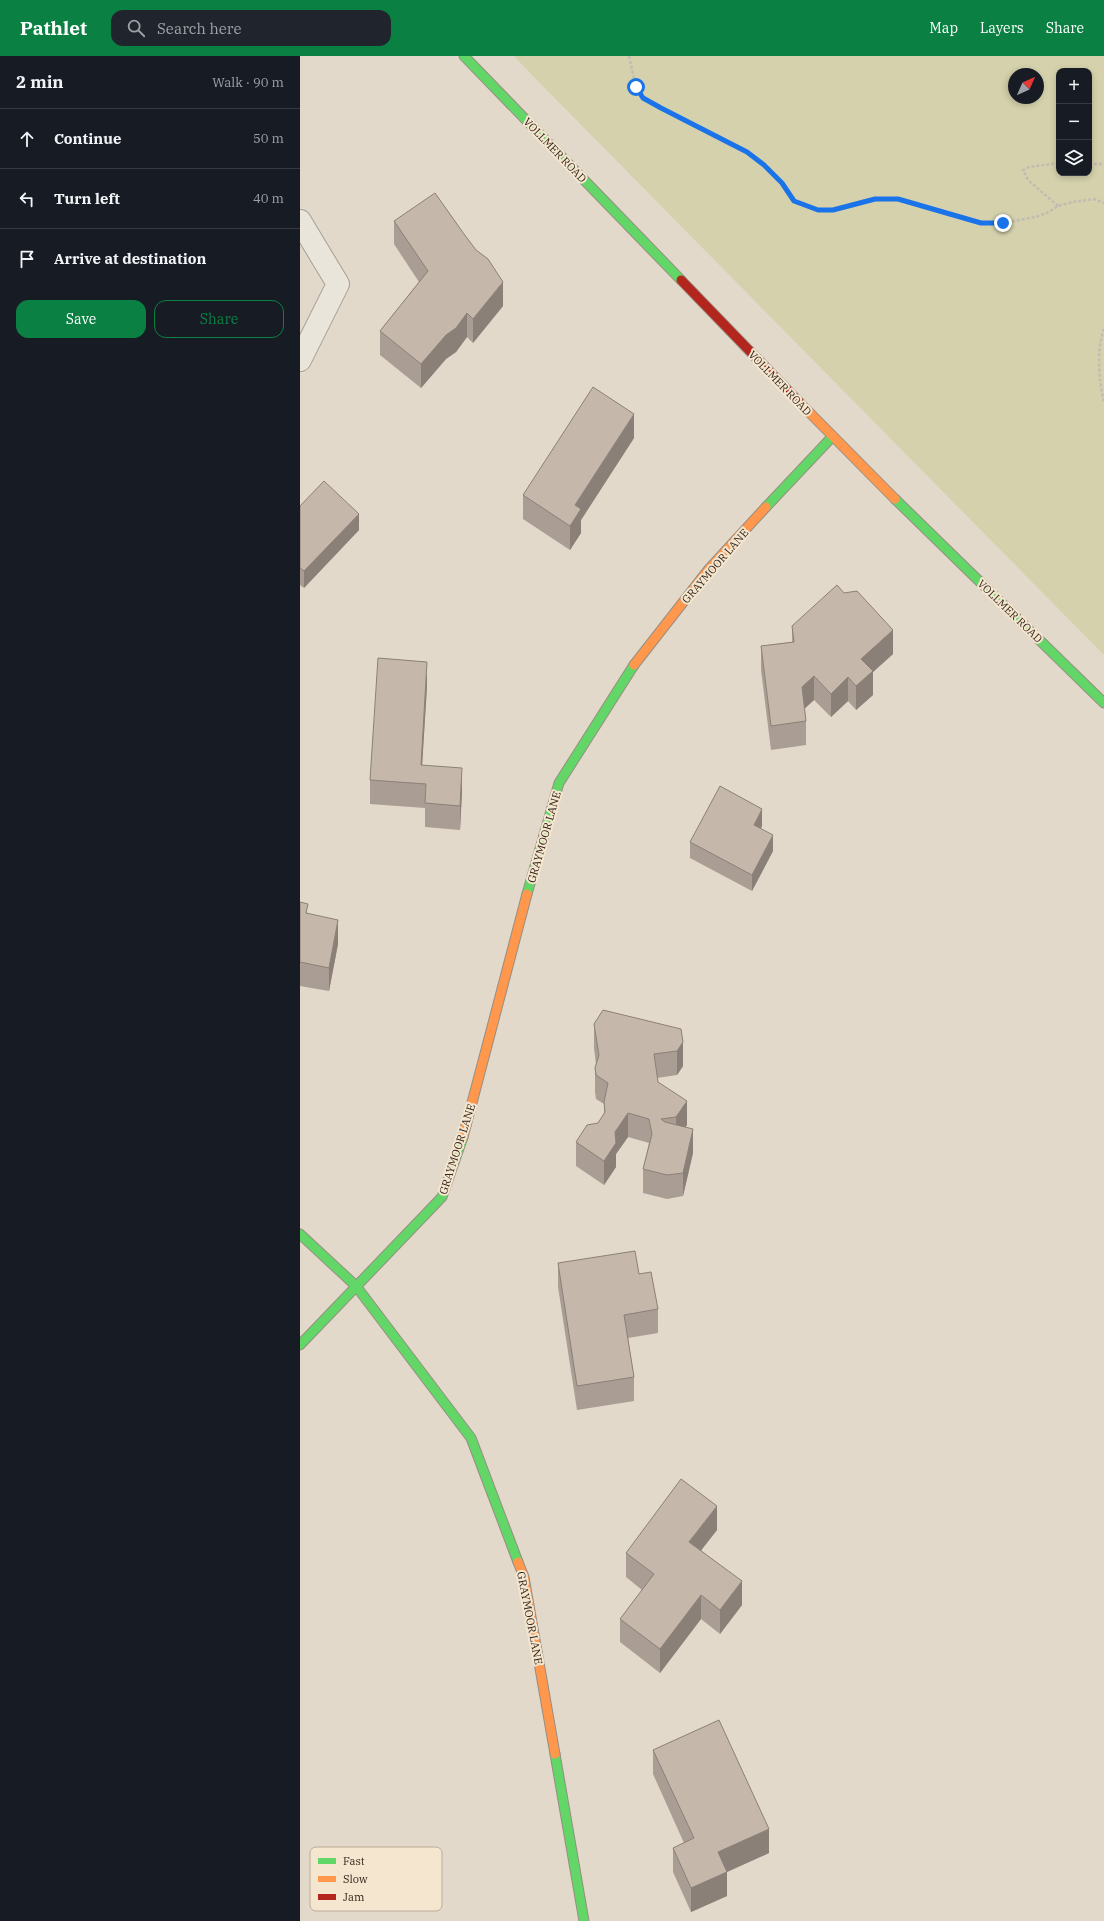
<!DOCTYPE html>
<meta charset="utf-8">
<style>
body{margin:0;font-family:"IBM Plex Serif",serif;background:#20242c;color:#f1f3f6}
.controls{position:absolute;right:12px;top:12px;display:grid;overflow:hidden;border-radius:8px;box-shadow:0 2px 6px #0003}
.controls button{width:36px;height:36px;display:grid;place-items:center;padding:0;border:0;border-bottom:1px solid #363941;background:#171b24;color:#f1f3f6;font:20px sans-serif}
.compass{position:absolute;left:708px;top:12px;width:36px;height:36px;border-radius:50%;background:#171b24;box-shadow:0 2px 6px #0003;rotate:45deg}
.stop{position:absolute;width:12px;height:12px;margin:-9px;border:3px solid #1a73e8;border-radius:50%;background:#fff}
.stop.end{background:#1a73e8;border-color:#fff;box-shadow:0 1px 4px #0008}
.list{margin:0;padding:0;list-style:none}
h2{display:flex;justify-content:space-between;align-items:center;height:52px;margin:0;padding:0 16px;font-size:17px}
h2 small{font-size:13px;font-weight:400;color:#9ea1a6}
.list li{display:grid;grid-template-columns:26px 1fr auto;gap:12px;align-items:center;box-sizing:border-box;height:60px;padding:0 16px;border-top:1px solid #363941}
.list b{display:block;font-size:15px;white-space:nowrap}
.list em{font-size:13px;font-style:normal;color:#9ea1a6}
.actions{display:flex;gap:8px;padding:12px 16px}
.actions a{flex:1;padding:9px 0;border:1px solid #0b8043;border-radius:12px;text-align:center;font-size:14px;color:#0b8043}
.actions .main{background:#0b8043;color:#fff}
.icon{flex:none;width:22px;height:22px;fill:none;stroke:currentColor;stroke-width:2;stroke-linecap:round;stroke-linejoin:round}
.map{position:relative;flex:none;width:804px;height:1865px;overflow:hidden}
header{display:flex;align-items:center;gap:24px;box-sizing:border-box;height:56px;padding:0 20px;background:#0b8043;color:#fff}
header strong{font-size:19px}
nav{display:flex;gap:22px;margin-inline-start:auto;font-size:14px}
.search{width:280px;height:36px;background:#20242c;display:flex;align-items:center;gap:10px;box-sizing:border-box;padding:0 14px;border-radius:12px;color:#9ea1a6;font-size:15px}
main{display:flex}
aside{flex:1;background:#171b24}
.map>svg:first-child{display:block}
.green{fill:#d4d1ac;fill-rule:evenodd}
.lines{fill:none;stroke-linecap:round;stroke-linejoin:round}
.street-casing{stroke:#a79e94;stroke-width:24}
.fast-casing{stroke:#978e83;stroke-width:11}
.slow-casing{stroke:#978e83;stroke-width:11}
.jam-casing{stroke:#978e83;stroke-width:11}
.path{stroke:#c3bbb2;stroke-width:2.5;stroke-dasharray:3 2;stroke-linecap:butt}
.street{stroke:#eae5db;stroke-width:22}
.fast{stroke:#63d668;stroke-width:9}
.slow{stroke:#ff974d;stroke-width:9}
.jam{stroke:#b3261e;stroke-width:9}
.wall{fill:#aa9d93}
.shaded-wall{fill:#8b8078}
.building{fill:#c6b7ab;stroke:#8b8078}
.route{stroke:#1a73e8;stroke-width:5}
.labels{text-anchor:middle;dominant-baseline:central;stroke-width:4;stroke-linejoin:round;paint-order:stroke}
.street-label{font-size:11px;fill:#35261c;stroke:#f4e6cf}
.key{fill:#f4e6cf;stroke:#bbac99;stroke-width:1}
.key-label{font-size:11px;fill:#35261c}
</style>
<header>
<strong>Pathlet</strong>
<div class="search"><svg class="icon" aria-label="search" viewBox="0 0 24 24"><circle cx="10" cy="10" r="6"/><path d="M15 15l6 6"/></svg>Search here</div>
<nav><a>Map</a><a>Layers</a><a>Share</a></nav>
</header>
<main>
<aside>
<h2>2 min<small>Walk · 90 m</small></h2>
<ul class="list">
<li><svg class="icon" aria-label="ahead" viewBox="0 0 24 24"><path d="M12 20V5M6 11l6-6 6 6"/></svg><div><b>Continue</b></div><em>50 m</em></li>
<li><svg class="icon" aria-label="left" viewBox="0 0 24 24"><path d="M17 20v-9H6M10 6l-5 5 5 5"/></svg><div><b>Turn left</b></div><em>40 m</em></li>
<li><svg class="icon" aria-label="arrive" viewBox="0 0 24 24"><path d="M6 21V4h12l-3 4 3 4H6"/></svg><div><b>Arrive at destination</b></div></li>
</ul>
<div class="actions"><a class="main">Save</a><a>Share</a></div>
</aside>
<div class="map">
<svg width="804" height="1865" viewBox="0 0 804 1865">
<rect width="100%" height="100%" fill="#e2d9ca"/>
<!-- green -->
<path class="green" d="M214 0H804V599L230 17ZM759 15H789V117H759ZM714 18H738V42H714Z"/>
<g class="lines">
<!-- street casing -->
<g class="street-casing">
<path id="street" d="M0 165 38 228 0 304"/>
</g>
<!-- fast casing -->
<g class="fast-casing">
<path id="fast" d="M164 0 381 224
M595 443 804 647
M466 451 532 381
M227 838 259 727 334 609
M0 1178 56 1230 171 1382 218 1506
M0 1289 142 1141 163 1081
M255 1698 284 1865"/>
</g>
<!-- slow casing -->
<g class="slow-casing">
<path id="slow" d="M499 346 595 443
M334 609 409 513 466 451
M163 1081 227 838
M218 1506 224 1521 255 1698"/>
</g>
<!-- jam casing -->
<g class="jam-casing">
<path id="jam" d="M381 224 499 346"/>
</g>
<!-- path -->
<path class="path" d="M329 0 336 31 343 42 447 96 464 109 482 127 494 145 518 154H533L575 143H598L681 167H703L735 161 747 157 758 150 773 146 794 143 804 147
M789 108H804
M758 150 728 124 723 114 729 111 759 107
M804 273C796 294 799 325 804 347"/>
<!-- street -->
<use href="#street" class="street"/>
<!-- fast -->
<use href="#fast" class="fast"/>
<!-- slow -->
<use href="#slow" class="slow"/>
<!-- jam -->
<use href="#jam" class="jam"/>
</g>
<!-- wall -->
<path class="wall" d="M94 165 203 250 173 287 167 281 156 296 146 303 121 332 80 299V275L119 226 94 188Z
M334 382 281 464V477L270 494 223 463V439Z
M0 450 59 474 4 532 0 529Z
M492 570 593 598 573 616V639L556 654 548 645 531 661 514 644 504 653 506 665V689L471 694 461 614V590L492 586Z
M127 630 122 709 162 736 160 774 125 771V752L70 748V724Z
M462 770 461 772 473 795 452 835 390 802V786Z
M0 846 8 858 38 888 29 935 0 930Z
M294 968 381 973 383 1010 377 1019 357 1022 358 1026 387 1069 385 1071 393 1097 383 1140 367 1143 343 1137V1113L349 1087 328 1081 316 1098V1111L304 1129 276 1110V1086L298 1067 304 1058V1048L296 1043 295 1036V1012L296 1008 294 992Z
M258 1207 339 1218 358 1253V1277L328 1282 334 1321V1345L277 1354 258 1231Z
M417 1474 401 1494 442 1549 420 1578 401 1563 360 1617 320 1586V1563L342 1534 326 1521V1497Z
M353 1694 469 1797 427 1816V1840L391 1856 373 1816V1792L384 1787 353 1718Z"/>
<!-- shaded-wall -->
<path class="shaded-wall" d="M203 226V250L173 287V263Z
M167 257V281L156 296 146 303 121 332V308L146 279Z
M334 358V382L281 464V477L270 494V470L275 449Z
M59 458V474L4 532V515Z
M593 574V598L573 616V639L556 654V630L561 603Z
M127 606V630L121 728V709Z
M514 620V644L502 655V631Z
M548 621V645L531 661V638Z
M162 712V736L160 774V750Z
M462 753V770L454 786V769Z
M473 779V795L452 835V819Z
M38 864V888L29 935V912Z
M383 986V1010L377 1019V995Z
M387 1045V1069L376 1085V1061Z
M328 1057V1081L316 1098V1111L304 1129V1105L315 1076Z
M393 1073V1097L383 1140V1117Z
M417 1450V1474L389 1510V1486Z
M442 1525V1549L420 1578V1554Z
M401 1539V1563L360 1617V1593Z
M469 1773V1797L418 1820V1796Z
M427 1816V1840L391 1856V1832Z"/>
<!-- building -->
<path class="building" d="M135 137 164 178 176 194 188 203 203 226 173 263 167 257 156 272 146 279 121 308 80 275 128 215 94 165Z
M293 331 334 358 275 449 281 453 270 470 223 439Z
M24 425 59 458 4 515 0 512V450Z
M537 529 544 537 557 535 593 574 561 603 573 615 556 630 548 621 531 638 514 620 502 631 506 665 471 670 461 590 494 586 492 570Z
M78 602 127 606 121 709 162 712 160 750 125 747 126 728 70 724Z
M420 730 462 753 454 769 473 779 452 819 390 786Z
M0 846 8 848 6 857 38 864 29 912 0 906Z
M303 954 381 973 383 986 377 995 354 998 358 1026 387 1045 376 1061 361 1063 365 1066 393 1073 383 1117 367 1119 343 1113 352 1078 349 1063 328 1057 315 1076 316 1087 304 1105 276 1086 287 1069 298 1067 305 1056 304 1046 308 1027 296 1019 295 1012 299 999 294 968Z
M335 1195 339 1218 351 1216 358 1253 324 1259 334 1321 277 1330 258 1207Z
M381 1423 417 1450 389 1486 442 1525 420 1554 401 1539 360 1593 320 1563 354 1518 326 1497Z
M419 1664 469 1773 418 1796 427 1816 391 1832 373 1792 394 1782 353 1694Z"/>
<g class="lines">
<!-- route -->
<path class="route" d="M336 31 343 42 361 52 447 96 464 109 482 127 494 145 518 154H533L575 143H598L681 167H703"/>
</g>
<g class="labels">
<!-- street labels -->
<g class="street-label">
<text transform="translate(255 94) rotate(46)">VOLLMER ROAD</text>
<text transform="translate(480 327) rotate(46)">VOLLMER ROAD</text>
<text transform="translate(415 510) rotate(-49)">GRAYMOOR LANE</text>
<text transform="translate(710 555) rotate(44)">VOLLMER ROAD</text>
<text transform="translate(244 781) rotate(-74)">GRAYMOOR LANE</text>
<text transform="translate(157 1093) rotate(-72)">GRAYMOOR LANE</text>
<text transform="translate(230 1562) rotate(79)">GRAYMOOR LANE</text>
</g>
</g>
<!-- legend -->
<rect x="10" y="1791" width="132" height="64" rx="6" class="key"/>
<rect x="18" y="1802" width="18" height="6" fill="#63d668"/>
<rect x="18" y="1820" width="18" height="6" fill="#ff974d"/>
<rect x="18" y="1838" width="18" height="6" fill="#b3261e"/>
<g class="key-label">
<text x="43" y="1809">Fast</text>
<text x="43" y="1827">Slow</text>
<text x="43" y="1845">Jam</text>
</g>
</svg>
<div class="controls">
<button>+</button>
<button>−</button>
<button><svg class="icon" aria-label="layers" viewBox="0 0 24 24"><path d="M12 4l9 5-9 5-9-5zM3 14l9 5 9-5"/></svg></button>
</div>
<svg class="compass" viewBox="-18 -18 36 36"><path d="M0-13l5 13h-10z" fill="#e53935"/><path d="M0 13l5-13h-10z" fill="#9ea1a6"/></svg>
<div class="stop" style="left:336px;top:31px"></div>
<div class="stop end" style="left:703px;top:167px"></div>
</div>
</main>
